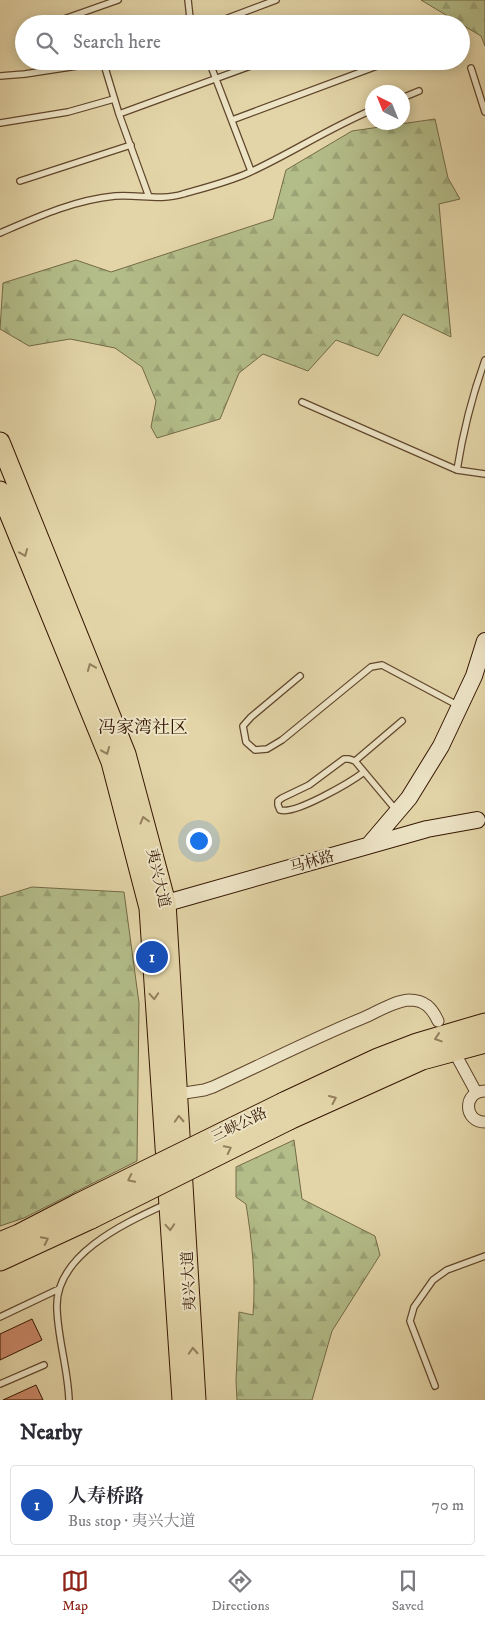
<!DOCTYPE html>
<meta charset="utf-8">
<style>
body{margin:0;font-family:"IM FELL DW Pica","Noto Serif SC",serif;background:#f2f2f3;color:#2b2b33}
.compass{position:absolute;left:365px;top:85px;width:45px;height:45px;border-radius:50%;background:#fff;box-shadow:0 2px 12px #0003;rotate:317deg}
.you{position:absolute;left:198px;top:840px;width:18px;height:18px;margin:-12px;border:4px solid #fff;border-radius:50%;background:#1a73e8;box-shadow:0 0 0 8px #1a73e833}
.badge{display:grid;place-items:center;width:32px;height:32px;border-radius:50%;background:#8f2418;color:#fff;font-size:16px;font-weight:700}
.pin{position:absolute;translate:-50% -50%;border:2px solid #fff;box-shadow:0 1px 5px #0006}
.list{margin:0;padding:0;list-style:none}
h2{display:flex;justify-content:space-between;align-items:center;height:65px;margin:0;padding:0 20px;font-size:21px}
h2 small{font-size:16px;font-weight:400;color:#7c7c81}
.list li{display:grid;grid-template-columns:32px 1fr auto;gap:15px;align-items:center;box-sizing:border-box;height:80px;margin:0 10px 10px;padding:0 10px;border:1px solid #e1e1e2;border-radius:5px}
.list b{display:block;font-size:19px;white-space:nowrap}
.list p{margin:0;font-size:16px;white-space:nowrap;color:#7c7c81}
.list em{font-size:16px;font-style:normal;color:#7c7c81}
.icon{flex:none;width:28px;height:28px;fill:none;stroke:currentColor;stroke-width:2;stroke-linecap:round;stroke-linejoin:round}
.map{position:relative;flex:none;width:485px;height:1400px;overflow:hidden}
.search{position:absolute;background:#fff;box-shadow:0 2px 12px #0003;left:15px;right:15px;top:15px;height:55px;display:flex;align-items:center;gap:12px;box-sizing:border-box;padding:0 18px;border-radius:28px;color:#7c7c81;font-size:19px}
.sheet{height:155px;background:#fff}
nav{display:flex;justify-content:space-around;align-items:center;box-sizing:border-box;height:70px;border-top:1px solid #e1e1e2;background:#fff;font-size:14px;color:#7c7c81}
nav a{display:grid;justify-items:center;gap:2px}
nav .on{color:#8f2418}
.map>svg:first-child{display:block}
.forest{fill:url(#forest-firs);stroke:#746a46}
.building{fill:#cc8a6b;stroke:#341602}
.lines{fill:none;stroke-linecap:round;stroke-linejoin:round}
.lane-casing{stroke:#60462c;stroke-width:8}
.street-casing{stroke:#60462c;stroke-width:13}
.secondary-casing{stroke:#341602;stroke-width:18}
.primary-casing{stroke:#341602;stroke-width:21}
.highway-casing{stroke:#341602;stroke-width:23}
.lane{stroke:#ede4c6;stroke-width:5.5}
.street{stroke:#ede4c6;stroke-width:11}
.secondary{stroke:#ede4c6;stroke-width:16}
.primary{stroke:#e3d5a8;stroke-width:19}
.highway{stroke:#e3d5a8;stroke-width:21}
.highway-bridge-casing{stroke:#341602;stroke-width:23;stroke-linecap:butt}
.highway-bridge{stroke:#e3d5a8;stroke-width:21}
.oneway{stroke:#947f5d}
.labels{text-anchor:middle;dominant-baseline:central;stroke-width:4;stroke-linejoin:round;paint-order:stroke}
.street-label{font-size:15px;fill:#341602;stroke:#ede4c6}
.quarter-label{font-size:18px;fill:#341602;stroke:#ede4c6}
</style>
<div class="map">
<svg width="485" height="1400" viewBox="0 0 485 1400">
<defs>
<pattern id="forest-firs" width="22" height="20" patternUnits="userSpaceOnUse" patternTransform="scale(1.25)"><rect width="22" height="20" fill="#b3bd89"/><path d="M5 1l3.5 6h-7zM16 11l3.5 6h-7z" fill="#9ba275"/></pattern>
</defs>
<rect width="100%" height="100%" fill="#e3d5a8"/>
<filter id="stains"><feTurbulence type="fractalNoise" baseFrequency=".004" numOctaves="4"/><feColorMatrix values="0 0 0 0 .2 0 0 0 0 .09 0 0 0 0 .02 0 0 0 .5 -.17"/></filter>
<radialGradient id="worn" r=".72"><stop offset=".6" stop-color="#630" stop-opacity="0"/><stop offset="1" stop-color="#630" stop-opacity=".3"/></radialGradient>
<!-- forest -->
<path class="forest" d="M421 0H485V46L481 36Z
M435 119 448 178 460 199 439 204 451 337 403 314 378 356 336 340 308 371 263 354 239 373 220 419 157 438 151 427 156 401 142 367 115 348 70 339 29 346 0 329 3 283 76 260 111 272 273 219 286 170 352 131Z
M32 887 124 892 139 1003 137 1161 24 1218 0 1226V897Z
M294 1140 302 1199 375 1236 380 1255 332 1331 312 1400H237L236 1381 239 1312 253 1315C256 1278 252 1241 246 1204L236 1197V1167Z"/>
<!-- building -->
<path class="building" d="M32 1319 42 1340 0 1360V1334Z
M36 1385 43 1400H3Z"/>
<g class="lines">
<!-- lane casing -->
<g class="lane-casing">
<path id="lane" d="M188 0 190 18
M58 24 64 19 118 0
M161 24 190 18 194 24
M212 24 276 0
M57 61 58 69
M103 61 119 114 149 197
M209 61 251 171
M471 68 485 112
M0 76 25 74 103 62
M402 98 419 91
M119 114 264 61
M232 120 377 66
M0 123 68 112 114 99
M20 181 131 145
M0 233C37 217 74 200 115 196 137 194 161 201 183 194 204 188 228 182 248 173 290 154 329 128 372 110
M302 402 457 470 485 474
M457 470C463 432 472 396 485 360
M300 676 251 717 243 726 246 742 255 750 267 749 282 740 371 667 382 665 459 706
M355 761 402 721
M364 772C351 782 295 815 280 810L278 805V801L282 798 309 785 344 759H349L355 761 396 810
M0 1317 59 1289
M0 1384 44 1365
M435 1386 410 1321 414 1307 433 1280 447 1270 485 1256
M69 1400C68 1369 58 1340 57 1309 54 1255 125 1223 166 1204"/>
</g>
<!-- street casing -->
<g class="street-casing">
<path id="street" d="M457 1057 476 1092
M485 1091C463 1091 463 1122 485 1122
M178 1094 204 1090 213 1087C263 1064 312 1039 363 1018 377 1012 394 1001 409 1000 425 1000 432 1008 438 1021"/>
</g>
<!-- secondary casing -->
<g class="secondary-casing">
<path id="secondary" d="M369 845 409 798 441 746 474 676 485 641
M156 906 427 829 477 820"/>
</g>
<!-- primary casing -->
<g class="primary-casing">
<path id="primary" d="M0 442 126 754 166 903 196 1400
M0 491 111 762 149 908 182 1400"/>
</g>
<!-- highway casing -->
<g class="highway-casing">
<path id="highway" d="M284 1103 378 1059 417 1044 485 1024
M289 1119 422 1059 485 1042
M0 1243 19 1235 77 1205
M0 1260 91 1218"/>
</g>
<!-- lane -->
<use href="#lane" class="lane"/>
<!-- street -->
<use href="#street" class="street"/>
<!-- secondary -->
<use href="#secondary" class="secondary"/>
<!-- primary -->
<use href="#primary" class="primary"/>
<!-- highway -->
<use href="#highway" class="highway"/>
<!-- highway-bridge casing -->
<g class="highway-bridge-casing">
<path id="highway-bridge" d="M77 1205 284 1103
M91 1218 289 1119"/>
</g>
<!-- highway-bridge -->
<use href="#highway-bridge" class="highway-bridge"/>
</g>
<!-- one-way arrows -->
<defs><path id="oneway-chevron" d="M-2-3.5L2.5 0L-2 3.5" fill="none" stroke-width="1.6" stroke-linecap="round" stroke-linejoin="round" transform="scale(1.25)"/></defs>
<g class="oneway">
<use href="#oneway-chevron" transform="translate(24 553) rotate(68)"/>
<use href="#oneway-chevron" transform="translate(91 667) rotate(-112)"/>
<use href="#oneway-chevron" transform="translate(106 751) rotate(68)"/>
<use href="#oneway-chevron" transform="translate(144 820) rotate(-105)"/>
<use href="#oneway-chevron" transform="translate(154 996) rotate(86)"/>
<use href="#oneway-chevron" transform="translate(438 1038) rotate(162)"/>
<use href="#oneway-chevron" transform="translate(333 1099) rotate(-24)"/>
<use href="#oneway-chevron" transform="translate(179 1119) rotate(-93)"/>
<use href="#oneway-chevron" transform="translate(228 1149) rotate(-26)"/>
<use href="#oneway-chevron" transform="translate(131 1179) rotate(154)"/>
<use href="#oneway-chevron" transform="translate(170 1227) rotate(86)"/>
<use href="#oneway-chevron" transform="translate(45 1240) rotate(-26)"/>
<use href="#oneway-chevron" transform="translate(193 1351) rotate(-93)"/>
</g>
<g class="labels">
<!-- street labels -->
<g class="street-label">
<text transform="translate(312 862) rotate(-16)">马林路</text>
<text transform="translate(158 878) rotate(77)">夷兴大道</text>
<text transform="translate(239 1125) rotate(-26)">三峡公路</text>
<text transform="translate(189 1281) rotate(-93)">夷兴大道</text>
</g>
<!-- quarter labels -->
<g class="quarter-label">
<text x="143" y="728">冯家湾社区</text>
</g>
</g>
<rect width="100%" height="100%" filter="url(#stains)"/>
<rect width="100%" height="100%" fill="url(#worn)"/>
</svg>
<svg class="compass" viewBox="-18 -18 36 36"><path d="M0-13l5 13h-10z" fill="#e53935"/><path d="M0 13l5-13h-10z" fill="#7c7c81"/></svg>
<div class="you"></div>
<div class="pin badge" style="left:152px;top:957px;background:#1a4fb4">1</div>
<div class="search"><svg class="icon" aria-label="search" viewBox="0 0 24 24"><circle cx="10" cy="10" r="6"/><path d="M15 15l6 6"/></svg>Search here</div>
</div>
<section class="sheet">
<h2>Nearby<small></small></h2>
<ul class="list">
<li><span class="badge" style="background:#1a4fb4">1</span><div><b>人寿桥路</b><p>Bus stop · 夷兴大道</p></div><em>70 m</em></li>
</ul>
</section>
<nav>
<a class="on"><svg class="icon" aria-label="map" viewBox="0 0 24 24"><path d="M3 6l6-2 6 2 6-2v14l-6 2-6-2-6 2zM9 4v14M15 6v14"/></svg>Map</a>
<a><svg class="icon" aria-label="directions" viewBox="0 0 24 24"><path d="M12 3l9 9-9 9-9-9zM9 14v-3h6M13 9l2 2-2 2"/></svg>Directions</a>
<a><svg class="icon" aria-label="saved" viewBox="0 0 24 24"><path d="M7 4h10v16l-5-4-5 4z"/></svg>Saved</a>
</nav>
